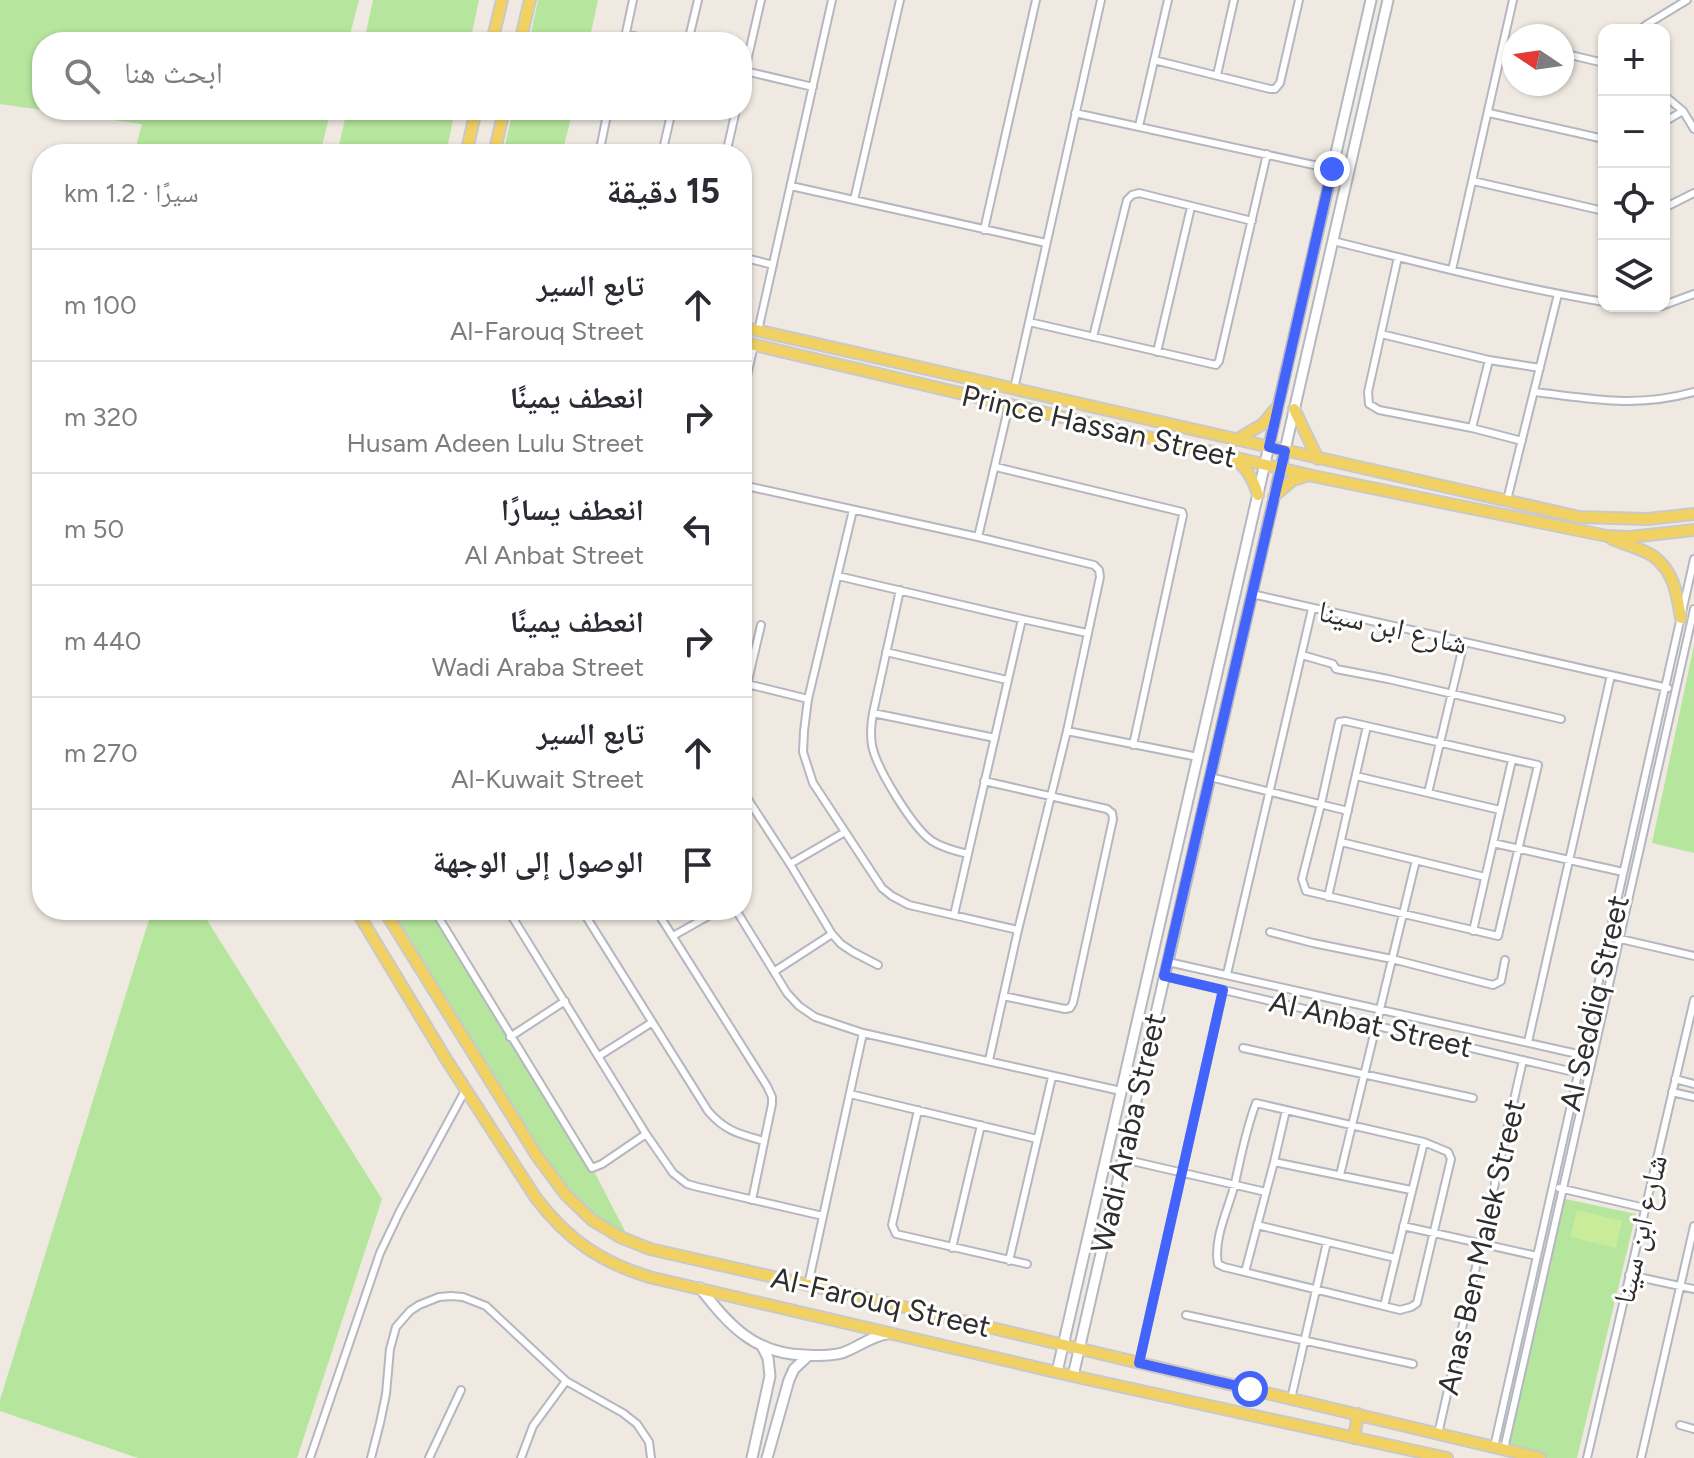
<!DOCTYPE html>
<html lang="ar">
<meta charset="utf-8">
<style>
body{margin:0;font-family:Figtree,"Noto Naskh Arabic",sans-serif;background:#f2f2f3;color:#2b2b33;direction:rtl}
.controls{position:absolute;right:24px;top:24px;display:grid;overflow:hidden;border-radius:16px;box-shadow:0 2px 6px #0004}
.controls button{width:72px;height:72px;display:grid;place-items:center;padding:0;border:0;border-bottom:2px solid #e1e1e2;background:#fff;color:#2b2b33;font:40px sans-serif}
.compass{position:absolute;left:1502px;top:24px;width:72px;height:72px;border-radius:50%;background:#fff;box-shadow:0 2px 6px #0004;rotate:283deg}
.stop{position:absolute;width:24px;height:24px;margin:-18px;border:6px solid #4264fb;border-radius:50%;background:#fff}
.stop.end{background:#4264fb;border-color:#fff;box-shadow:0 2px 8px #0008}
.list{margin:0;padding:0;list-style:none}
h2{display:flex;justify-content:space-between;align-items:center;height:104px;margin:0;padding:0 32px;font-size:34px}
h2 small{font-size:26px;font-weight:400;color:#7c7c81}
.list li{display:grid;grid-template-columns:52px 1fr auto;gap:24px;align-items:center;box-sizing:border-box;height:112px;padding:0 32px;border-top:2px solid #e1e1e2}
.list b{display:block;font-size:30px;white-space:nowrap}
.list p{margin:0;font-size:26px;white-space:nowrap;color:#7c7c81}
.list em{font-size:26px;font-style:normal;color:#7c7c81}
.icon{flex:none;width:44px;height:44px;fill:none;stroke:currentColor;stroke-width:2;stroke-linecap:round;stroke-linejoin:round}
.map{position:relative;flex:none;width:1694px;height:1458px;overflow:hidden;direction:ltr}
.search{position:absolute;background:#fff;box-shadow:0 2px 6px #0004;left:32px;top:32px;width:720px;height:88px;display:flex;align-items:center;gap:20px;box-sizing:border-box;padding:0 28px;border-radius:32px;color:#7c7c81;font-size:30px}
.panel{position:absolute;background:#fff;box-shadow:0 2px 6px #0004;left:32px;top:144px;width:720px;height:776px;border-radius:32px;direction:rtl}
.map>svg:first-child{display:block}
.green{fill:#b6e59e}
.pitch{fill:#c9ec9a}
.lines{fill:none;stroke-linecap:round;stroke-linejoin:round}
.street-casing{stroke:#b4b7c1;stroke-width:10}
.secondary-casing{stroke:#b4b7c1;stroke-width:13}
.primary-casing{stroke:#c9c9c9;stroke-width:14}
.street{stroke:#fff;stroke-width:6}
.secondary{stroke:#fff;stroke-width:9}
.primary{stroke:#f2d163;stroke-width:10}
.route{stroke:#4264fb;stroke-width:10}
.labels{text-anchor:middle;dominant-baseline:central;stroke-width:6;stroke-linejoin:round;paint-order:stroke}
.street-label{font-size:30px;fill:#2e2e2e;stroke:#fff}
</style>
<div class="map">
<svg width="1694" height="1458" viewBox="0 0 1694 1458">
<rect width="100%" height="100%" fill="#efe9e1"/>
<!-- green -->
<path class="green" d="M0 0H359L348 42H42V110H331L320 154H134L142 124 0 104Z
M373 0H479L470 42H364Z
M538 0H598L589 42H529Z
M347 110H455L446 154H337Z
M513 110H573L562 154H503Z
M1694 645V853L1652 843Z
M152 910H193L202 912 382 1199 297 1458H138L0 1411V1400Z
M387 910H431L596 1175 629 1239 627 1241 566 1195Z
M1561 1198 1636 1214 1577 1458H1539L1504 1449Z"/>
<!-- pitch -->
<path class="pitch" d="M1577 1210 1622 1221 1616 1248 1570 1237Z"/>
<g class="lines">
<!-- street casing -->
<g class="street-casing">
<path id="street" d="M1640 30 1646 25 1687 0
M626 34 660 42
M624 42 633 0
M688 42 698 0
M1562 53 1604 63
M1154 60 1270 89H1275L1280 83 1299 0
M745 71 813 87
M1217 75 1234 0
M742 83 761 0
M1664 95 1683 111 1694 129
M1075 113 1332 169
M1489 113 1604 139
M1664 122 1683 111
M1139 126 1168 0
M599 154 608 110
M662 154 672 110
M726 154 736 110
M1473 181 1604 211
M791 186 1046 243
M854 200 900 0
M1664 208 1694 193
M984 230 1036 0
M1333 241C1423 263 1513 287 1604 302
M742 257 773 265
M1398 257 1368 392 1369 404 1379 410 1472 428 1522 441
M1452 270 1513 0
M1664 305 1694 294
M1632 306H1662
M1029 322 1216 365 1219 361 1267 154
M758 331 832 0
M1381 334 1489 360 1472 428
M1093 337 1127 200 1132 195 1139 193 1252 221
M1157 352 1191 207
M1489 360 1540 368
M1014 389 1101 0
M1535 392C1593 399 1636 408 1694 392
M742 398 754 345
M996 467 1182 512 1183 515 1133 745
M742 485 978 537 1094 565 1099 570 1100 577 1067 731 1018 930 989 1060
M1507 500 1558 294
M853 510 808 699 804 731 803 752 813 783 882 888 892 896 909 905 1018 930
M978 537 1009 405
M838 576 1022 619 1087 633
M900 590 873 713C871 724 870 734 872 745 876 768 913 828 932 841 943 848 955 851 968 854
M1252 594 1668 688
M886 652 1007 680
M1302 655 1333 664 1336 669 1388 679 1561 719
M747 684 808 699
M742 706 761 625
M873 713 995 738
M1345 721 1538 765 1498 936 1306 891 1302 879 1321 804 1339 722Z
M1067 731 1198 757
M1356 776 1500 810
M1210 777 1348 811
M984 781 1107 809 1112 813 1113 819 1073 1003 1070 1008 1065 1009 1003 996
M742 787 747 798 790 864 832 934 841 944 853 952 878 965
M1428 793 1464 642
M1341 842 1485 877
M1493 843 1623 872
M790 864 845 832
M1328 897 1367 726
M434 910 592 1168 602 1164 646 1134
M508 910 646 1134 673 1173 687 1184 698 1187 823 1216
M582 910 708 1111C725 1131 739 1134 764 1141
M656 910 767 1086 772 1097V1104L752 1200
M736 910 787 993 799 1006 815 1017 863 1033 1121 1091
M954 915 1022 619
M1473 931 1512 760
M1270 932 1313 943 1392 959 1493 985 1501 981 1505 960
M673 936 719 910
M1616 938 1694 956
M1168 962 1582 1055
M775 971 832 934
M1227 974 1312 609
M1164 976 1578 1073
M510 1037 565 1001
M1528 1042 1611 675
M1243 1048 1473 1098
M599 1056 651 1023
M1675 1079 1694 1084
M1672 1092 1694 1097
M850 1094 1037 1139
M1256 1103 1424 1142 1448 1152 1451 1159 1417 1303 1411 1307 1400 1310 1224 1267 1218 1264C1213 1238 1229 1208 1235 1183 1241 1156 1246 1129 1256 1103Z
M918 1110 892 1225 896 1234 1027 1264
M1123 1159 1266 1192
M1274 1162 1411 1190
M1340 1175 1416 860
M1559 1188 1645 1208
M1257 1225 1395 1258
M1403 1226 1537 1256
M952 1248 981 1125
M1009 1261 1052 1077
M1245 1272 1274 1162 1286 1110
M1629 1275 1694 1289
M808 1285 863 1033
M1384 1306 1424 1142
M1186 1315 1413 1364
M1139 1363 1223 990
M1291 1399 1327 1242
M1680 1425 1694 1429
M1438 1434 1523 1060
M1494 1447 1694 559
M1504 1449 1694 609
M310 1458 380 1253 400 1211 466 1089
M371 1458 380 1423 386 1394 390 1349 396 1327 410 1311 419 1305 439 1297 451 1296 463 1297 486 1306 566 1381 623 1413 637 1424 649 1442 651 1458
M429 1458 461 1390
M521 1458 533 1426 566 1381
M1587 1458 1694 1000
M1641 1458 1694 1226"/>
</g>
<!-- secondary casing -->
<g class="secondary-casing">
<path id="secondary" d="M700 1288C729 1325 754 1354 805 1355 817 1356 830 1356 842 1353 857 1348 871 1336 887 1334
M1057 1372 1371 0
M1073 1376 1388 0
M752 1458 770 1376 768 1358 762 1346
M767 1458 789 1380 794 1369 808 1356"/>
</g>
<!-- primary casing -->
<g class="primary-casing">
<path id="primary" d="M492 42 502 0
M520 42 530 0
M466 154 476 110
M494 154 504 110
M742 327 1579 517 1648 519 1694 514
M742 342 1313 476 1607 536 1630 537 1694 530
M1294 409 1318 459
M1236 440 1263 424 1278 406
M1235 460C1247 467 1254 482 1258 495
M1274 496 1293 480 1309 475
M1612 539C1625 545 1641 548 1653 556 1674 571 1677 594 1681 618
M356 910 446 1059 536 1198C567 1239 600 1262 649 1277L1073 1376 1447 1458
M384 910 537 1156 566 1195 592 1220 620 1237 650 1249 866 1298 1540 1458
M1354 1438 1358 1414"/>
</g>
<!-- street -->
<use href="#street" class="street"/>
<!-- secondary -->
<use href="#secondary" class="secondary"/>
<!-- primary -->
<use href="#primary" class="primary"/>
</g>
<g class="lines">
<!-- route -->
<path class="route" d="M1250 1389 1139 1363 1223 990 1164 976 1285 451 1269 447 1332 169"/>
</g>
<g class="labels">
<!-- street labels -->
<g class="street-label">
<text transform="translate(1099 426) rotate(13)">Prince Hassan Street</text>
<text transform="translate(1393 627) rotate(13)">شارع ابن سينا</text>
<text transform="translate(1594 1003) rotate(-77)">Al Seddiq Street</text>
<text transform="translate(1371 1024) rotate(13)">Al Anbat Street</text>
<text transform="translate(1128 1133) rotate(-77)">Wadi Araba Street</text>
<text transform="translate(1640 1229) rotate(-77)">شارع ابن سينا</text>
<text transform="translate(1481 1247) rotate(-77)">Anas Ben Malek Street</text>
<text transform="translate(881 1302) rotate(13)">Al-Farouq Street</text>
</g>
</g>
</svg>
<div class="controls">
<button>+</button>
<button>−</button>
<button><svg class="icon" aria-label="locate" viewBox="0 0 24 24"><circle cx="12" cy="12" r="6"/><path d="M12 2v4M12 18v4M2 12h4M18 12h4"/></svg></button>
<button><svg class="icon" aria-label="layers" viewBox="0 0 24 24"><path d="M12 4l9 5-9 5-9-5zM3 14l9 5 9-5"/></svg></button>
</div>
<svg class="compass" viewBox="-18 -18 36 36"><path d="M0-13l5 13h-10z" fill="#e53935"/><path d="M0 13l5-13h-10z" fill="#7c7c81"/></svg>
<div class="stop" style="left:1250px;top:1389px"></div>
<div class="stop end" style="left:1332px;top:169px"></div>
<div class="search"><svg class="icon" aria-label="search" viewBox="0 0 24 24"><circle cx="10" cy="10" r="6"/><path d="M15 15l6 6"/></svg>ابحث هنا</div>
<section class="panel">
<h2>15 دقيقة<small>سيرًا · 1.2 km</small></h2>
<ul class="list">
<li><svg class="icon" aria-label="ahead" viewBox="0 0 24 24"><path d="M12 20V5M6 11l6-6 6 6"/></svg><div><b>تابع السير</b><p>Al-Farouq Street</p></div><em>100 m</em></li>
<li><svg class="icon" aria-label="right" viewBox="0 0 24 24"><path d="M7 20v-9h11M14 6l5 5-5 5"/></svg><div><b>انعطف يمينًا</b><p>Husam Adeen Lulu Street</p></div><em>320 m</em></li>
<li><svg class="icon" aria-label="left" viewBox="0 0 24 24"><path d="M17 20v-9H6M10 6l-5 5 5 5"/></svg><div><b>انعطف يسارًا</b><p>Al Anbat Street</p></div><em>50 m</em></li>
<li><svg class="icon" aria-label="right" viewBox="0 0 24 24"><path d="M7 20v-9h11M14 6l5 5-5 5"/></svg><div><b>انعطف يمينًا</b><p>Wadi Araba Street</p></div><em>440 m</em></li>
<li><svg class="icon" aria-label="ahead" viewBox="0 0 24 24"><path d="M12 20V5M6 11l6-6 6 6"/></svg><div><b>تابع السير</b><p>Al-Kuwait Street</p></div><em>270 m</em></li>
<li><svg class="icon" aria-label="arrive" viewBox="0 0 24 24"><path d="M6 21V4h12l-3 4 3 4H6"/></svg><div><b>الوصول إلى الوجهة</b></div></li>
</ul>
</section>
</div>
